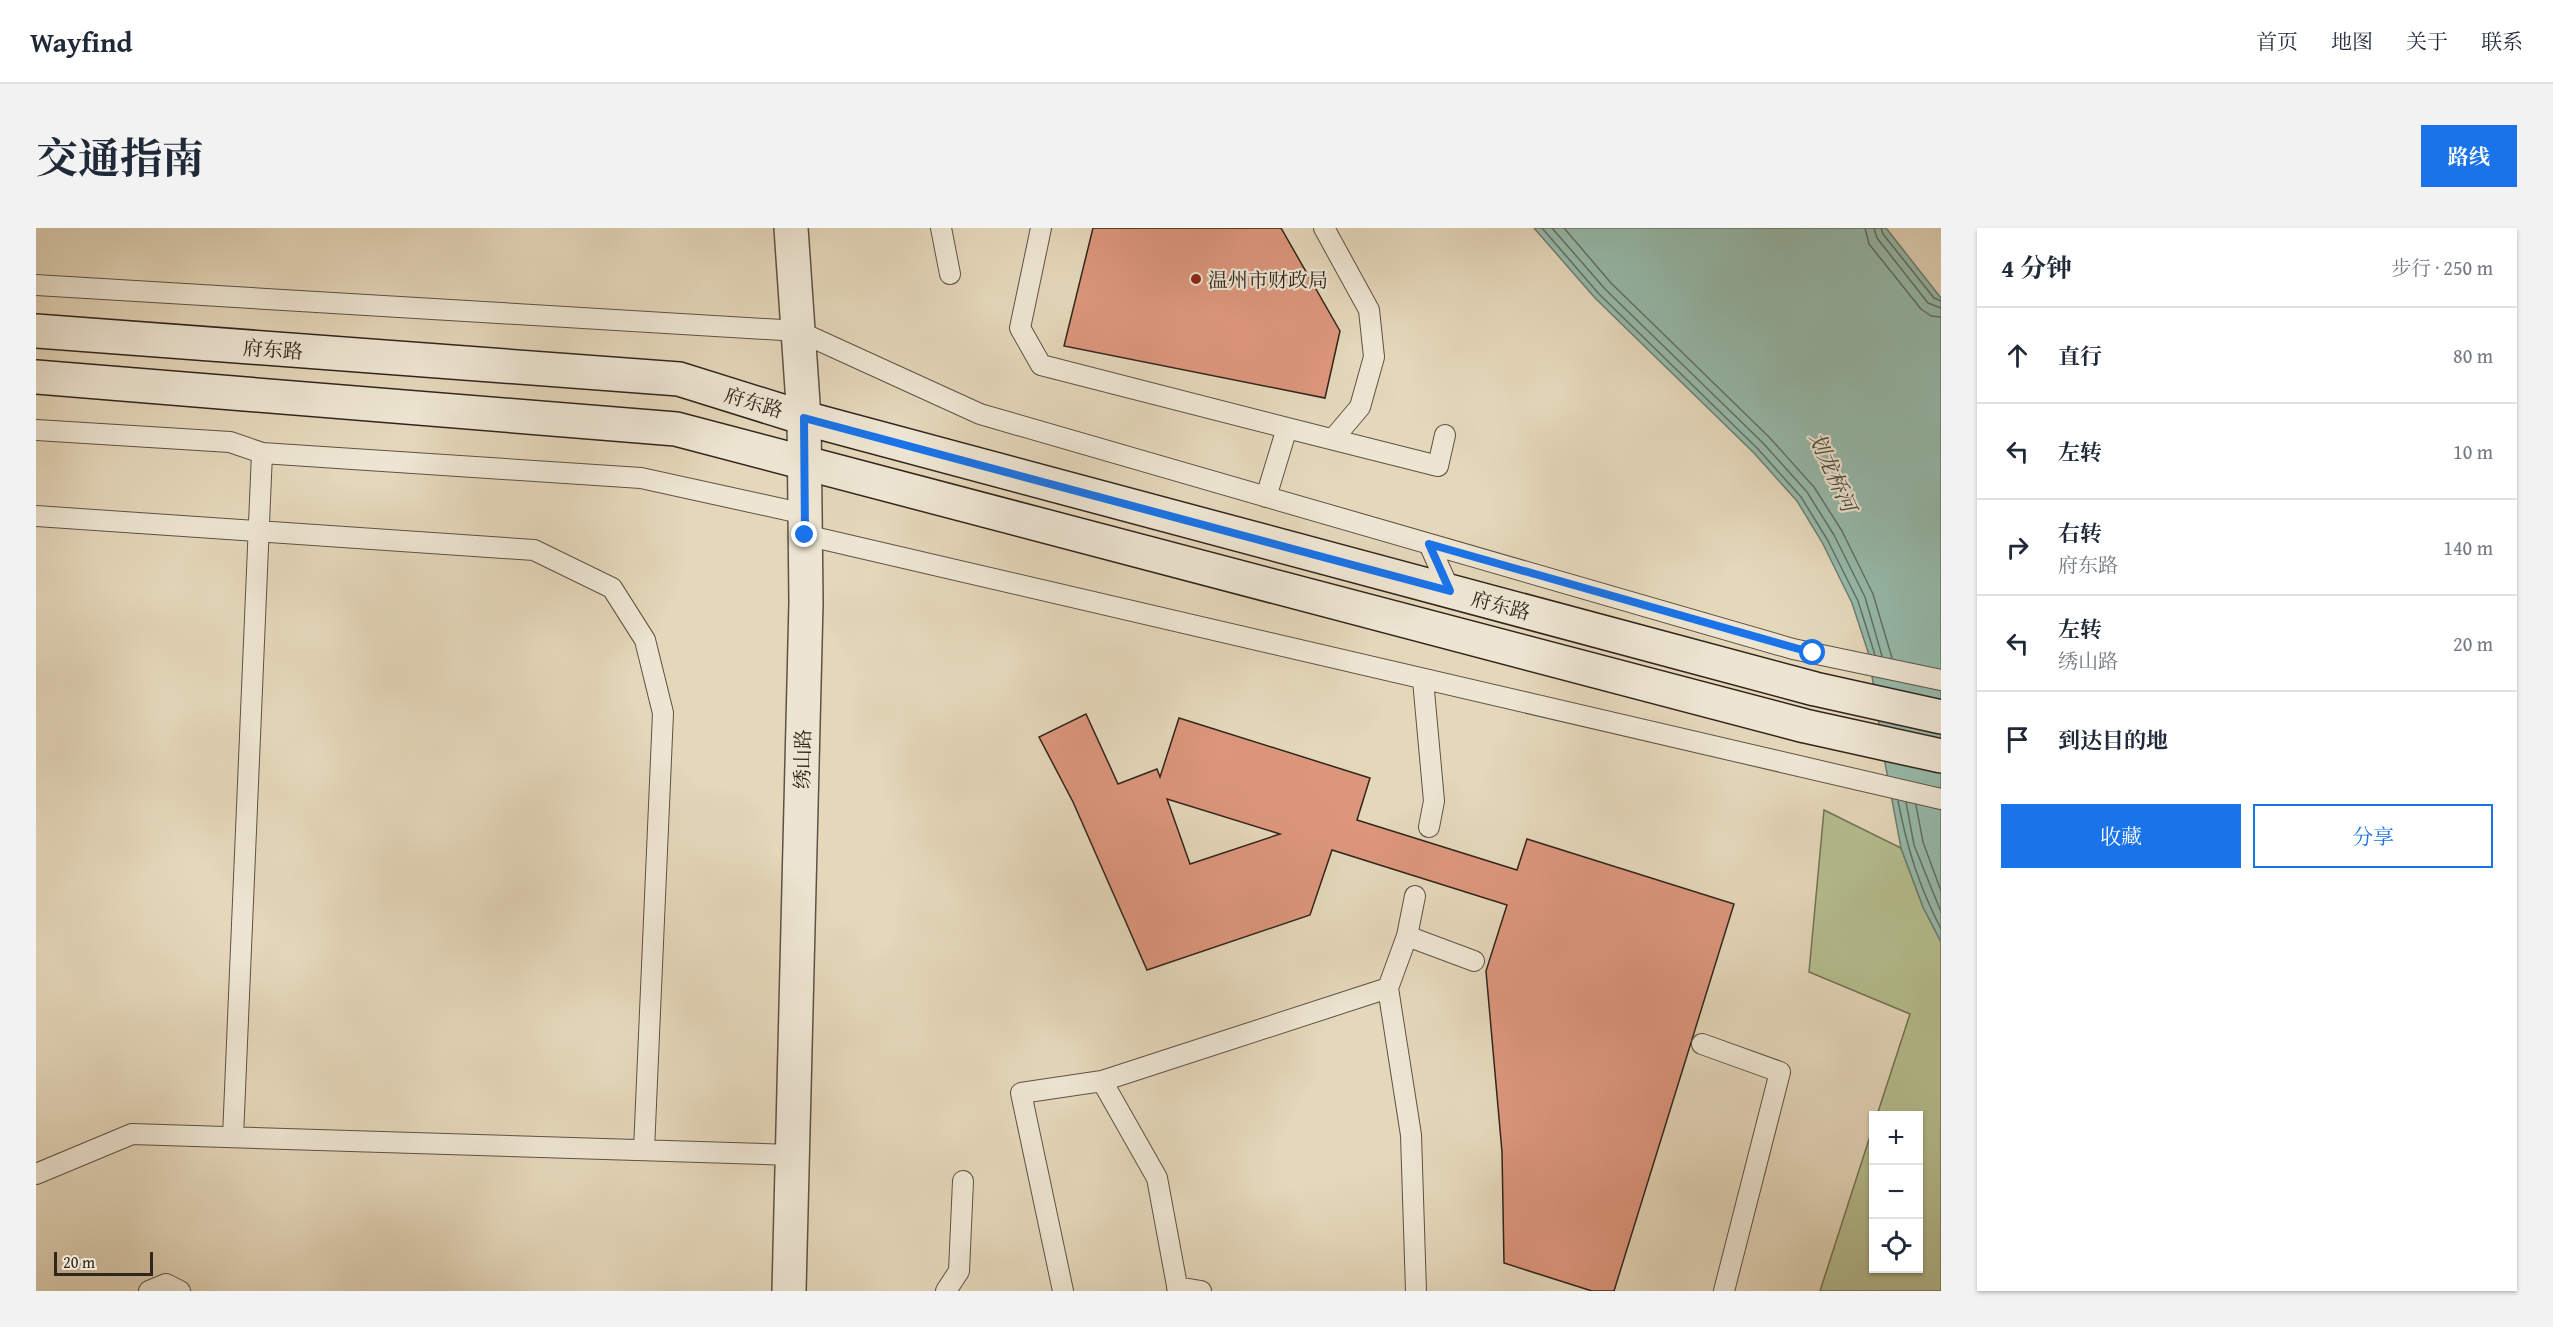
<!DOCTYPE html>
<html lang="zh">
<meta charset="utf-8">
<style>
body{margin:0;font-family:"Gentium Book Plus","Noto Serif SC",serif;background:#f2f2f3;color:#1f2937}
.controls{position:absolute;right:18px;bottom:18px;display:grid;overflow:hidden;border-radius:0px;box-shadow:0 2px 4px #0004}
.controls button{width:54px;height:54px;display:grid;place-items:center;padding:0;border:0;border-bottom:2px solid #e0e1e3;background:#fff;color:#1f2937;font:30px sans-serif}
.scale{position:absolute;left:18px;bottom:15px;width:99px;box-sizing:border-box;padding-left:6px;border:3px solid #32251d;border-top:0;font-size:16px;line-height:21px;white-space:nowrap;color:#32251d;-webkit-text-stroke:4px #ede5d2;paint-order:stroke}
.stop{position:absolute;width:18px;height:18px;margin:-14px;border:4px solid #1a73e8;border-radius:50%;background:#fff}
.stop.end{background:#1a73e8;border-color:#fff;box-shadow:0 2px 6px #0008}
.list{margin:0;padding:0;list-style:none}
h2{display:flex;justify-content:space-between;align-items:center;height:78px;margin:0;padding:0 24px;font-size:26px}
h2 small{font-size:20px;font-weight:400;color:#747a83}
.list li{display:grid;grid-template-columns:39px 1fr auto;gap:18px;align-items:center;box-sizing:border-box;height:96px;padding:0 24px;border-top:2px solid #e0e1e3}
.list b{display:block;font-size:22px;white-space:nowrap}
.list p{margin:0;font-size:20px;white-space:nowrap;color:#747a83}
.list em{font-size:20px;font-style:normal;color:#747a83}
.actions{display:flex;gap:12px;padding:18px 24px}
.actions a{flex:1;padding:14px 0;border:2px solid #1a73e8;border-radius:0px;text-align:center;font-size:21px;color:#1a73e8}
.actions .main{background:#1a73e8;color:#fff}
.icon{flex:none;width:33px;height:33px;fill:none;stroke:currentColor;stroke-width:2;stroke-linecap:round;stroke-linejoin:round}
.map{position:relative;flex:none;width:1905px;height:1063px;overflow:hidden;border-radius:0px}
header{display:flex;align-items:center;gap:36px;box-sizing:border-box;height:84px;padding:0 30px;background:#fff;border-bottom:2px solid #e0e1e3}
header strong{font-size:28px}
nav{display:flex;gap:33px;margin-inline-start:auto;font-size:21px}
.intro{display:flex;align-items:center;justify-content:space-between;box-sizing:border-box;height:144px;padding:0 36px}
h1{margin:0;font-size:42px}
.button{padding:15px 27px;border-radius:0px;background:#1a73e8;color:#fff;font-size:21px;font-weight:700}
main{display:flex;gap:36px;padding:0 36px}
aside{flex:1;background:#fff;border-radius:0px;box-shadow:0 2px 4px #0004}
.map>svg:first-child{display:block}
.green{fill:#b5be8f;stroke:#747256;stroke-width:1.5}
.water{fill:#96baab;stroke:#6e7e72;stroke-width:1.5}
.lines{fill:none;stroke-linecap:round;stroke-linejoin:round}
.shore{stroke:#647064;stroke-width:1.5}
.building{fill:#dc967c;stroke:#32251d;stroke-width:1.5;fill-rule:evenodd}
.service-casing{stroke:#5e5244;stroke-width:22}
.tertiary-casing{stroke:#5e5244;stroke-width:36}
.secondary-casing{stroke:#32251d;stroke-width:36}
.service{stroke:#ede5d2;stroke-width:20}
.tertiary{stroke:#ede5d2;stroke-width:33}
.secondary{stroke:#ede5d2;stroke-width:33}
.route{stroke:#1a73e8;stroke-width:8}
.poi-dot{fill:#8f2418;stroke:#ede5d2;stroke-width:2}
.labels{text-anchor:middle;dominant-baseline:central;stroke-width:4.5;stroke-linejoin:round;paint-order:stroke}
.poi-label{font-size:20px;fill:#32251d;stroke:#ede5d2;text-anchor:start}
.street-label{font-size:20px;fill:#32251d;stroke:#ede5d2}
.water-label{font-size:21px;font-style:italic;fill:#4b4a40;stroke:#ede5d2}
</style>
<header>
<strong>Wayfind</strong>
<nav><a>首页</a><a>地图</a><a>关于</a><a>联系</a></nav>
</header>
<div class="intro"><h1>交通指南</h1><a class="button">路线</a></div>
<main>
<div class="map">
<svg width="1905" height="1063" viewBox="0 0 1905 1063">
<rect width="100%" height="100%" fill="#e4d7ba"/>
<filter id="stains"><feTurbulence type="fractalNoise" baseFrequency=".00333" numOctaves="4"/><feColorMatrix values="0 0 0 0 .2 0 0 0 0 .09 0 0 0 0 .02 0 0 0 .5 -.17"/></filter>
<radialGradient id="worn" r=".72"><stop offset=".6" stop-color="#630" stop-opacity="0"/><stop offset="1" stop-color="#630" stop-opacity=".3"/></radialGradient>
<!-- green -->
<path class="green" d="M1788 582 1865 620 1887 679 1905 714V1063H1784L1837 899 1838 1040H1882V888L1841 887 1874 786 1773 744Z"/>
<!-- water -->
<path class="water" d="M1498 0H1850L1905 70V714L1887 679 1865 620 1847 524 1833 427 1816 375 1786 314 1761 273 1718 225 1559 70Z"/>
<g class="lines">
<!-- shore -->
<path class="shore" d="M1506 0 1563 66 1722 221 1765 269 1791 311 1822 373 1839 427
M1516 0 1569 61 1727 215 1771 264 1798 307 1829 369 1846 428
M1528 0 1575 55 1733 209 1778 259 1806 303 1837 366 1856 430
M1829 0 1833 16 1885 81 1895 88 1905 89
M1838 0 1841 10 1892 75 1905 80
M1845 0 1847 6 1898 70 1905 73
M1862 573C1871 620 1883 658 1905 701
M1870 574 1878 617 1905 684
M1880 577 1887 614 1905 663"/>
</g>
<!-- building -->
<path class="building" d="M1057 0H1245L1304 103 1289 170 1028 118Z
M1050 486 1082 556 1121 541 1124 549 1143 490 1334 550 1321 592 1481 642 1491 611 1698 676 1578 1063H1556L1468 1035 1466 924 1450 743 1471 677 1296 622 1274 687 1111 742 1037 574 1003 509ZM1131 571 1244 606 1154 636Z"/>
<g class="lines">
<!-- service casing -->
<g class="service-casing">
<path id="service" d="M905 0 914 46
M1005 0 984 100 1005 137 1251 200
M1288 0 1333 82 1338 129 1324 179 1297 211
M0 57 762 103 944 186 1757 421 1905 452
M0 202 194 214 226 225 605 250 769 286
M1230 269 1251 200 1402 238 1409 207
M0 288 498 322 576 360 609 412 627 485 608 922
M769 307 1905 571
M1393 316 1414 363
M1387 452 1398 573 1393 599
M1379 668 1371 708 1438 733
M1371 708 1352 760 1375 907 1380 1063
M1666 816 1744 844 1688 1063
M1066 853 1352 760
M197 909 226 225
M0 946 96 906 756 927
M1141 1059 1165 1063
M113 1063 130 1056 144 1063
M910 1063 923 1043 927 953
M1027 1063 985 865 1066 853 1121 950 1142 1063"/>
</g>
<!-- tertiary casing -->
<g class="tertiary-casing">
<path id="tertiary" d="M753 1063 770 375 768 190 755 0"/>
</g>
<!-- secondary casing -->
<g class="secondary-casing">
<path id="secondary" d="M0 103 643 151 768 190 1779 461 1905 489
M0 149 640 201 1769 498 1905 528"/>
</g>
<!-- service -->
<use href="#service" class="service"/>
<!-- tertiary -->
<use href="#tertiary" class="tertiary"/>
<!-- secondary -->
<use href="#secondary" class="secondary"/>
</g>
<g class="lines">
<!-- route -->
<path class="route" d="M769 307 768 190 1414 363 1393 316 1777 425"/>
</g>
<!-- markers -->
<circle class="poi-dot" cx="1160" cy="51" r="6"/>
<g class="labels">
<!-- poi labels -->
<g class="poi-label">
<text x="1172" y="51">温州市财政局</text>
</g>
<!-- street labels -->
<g class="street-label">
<text transform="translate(237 121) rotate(4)">府东路</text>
<text transform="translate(718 174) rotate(17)">府东路</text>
<text transform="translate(1465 377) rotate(15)">府东路</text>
<text transform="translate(766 531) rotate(-89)">绣山路</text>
</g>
<!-- water labels -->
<g class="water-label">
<text transform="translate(1797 244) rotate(66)">划龙桥河</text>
</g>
</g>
<rect width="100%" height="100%" filter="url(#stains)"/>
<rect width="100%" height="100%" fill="url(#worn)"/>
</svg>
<div class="controls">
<button>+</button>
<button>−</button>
<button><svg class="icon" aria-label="locate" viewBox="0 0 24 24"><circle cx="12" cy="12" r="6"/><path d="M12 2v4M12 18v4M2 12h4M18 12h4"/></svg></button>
</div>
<div class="scale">20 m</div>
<div class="stop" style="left:1777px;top:425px"></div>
<div class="stop end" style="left:769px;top:307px"></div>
</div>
<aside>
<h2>4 分钟<small>步行 · 250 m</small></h2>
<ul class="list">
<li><svg class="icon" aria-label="ahead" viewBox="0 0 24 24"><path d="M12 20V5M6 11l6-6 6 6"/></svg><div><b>直行</b></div><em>80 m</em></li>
<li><svg class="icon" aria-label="left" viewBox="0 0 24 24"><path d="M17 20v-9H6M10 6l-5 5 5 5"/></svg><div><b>左转</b></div><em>10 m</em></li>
<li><svg class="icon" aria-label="right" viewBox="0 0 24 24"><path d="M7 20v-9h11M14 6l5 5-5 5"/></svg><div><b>右转</b><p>府东路</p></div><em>140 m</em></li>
<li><svg class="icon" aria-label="left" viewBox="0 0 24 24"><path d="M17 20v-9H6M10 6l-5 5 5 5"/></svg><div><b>左转</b><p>绣山路</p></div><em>20 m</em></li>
<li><svg class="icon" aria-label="arrive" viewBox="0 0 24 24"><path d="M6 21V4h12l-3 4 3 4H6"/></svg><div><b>到达目的地</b></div></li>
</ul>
<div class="actions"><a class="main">收藏</a><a>分享</a></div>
</aside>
</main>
